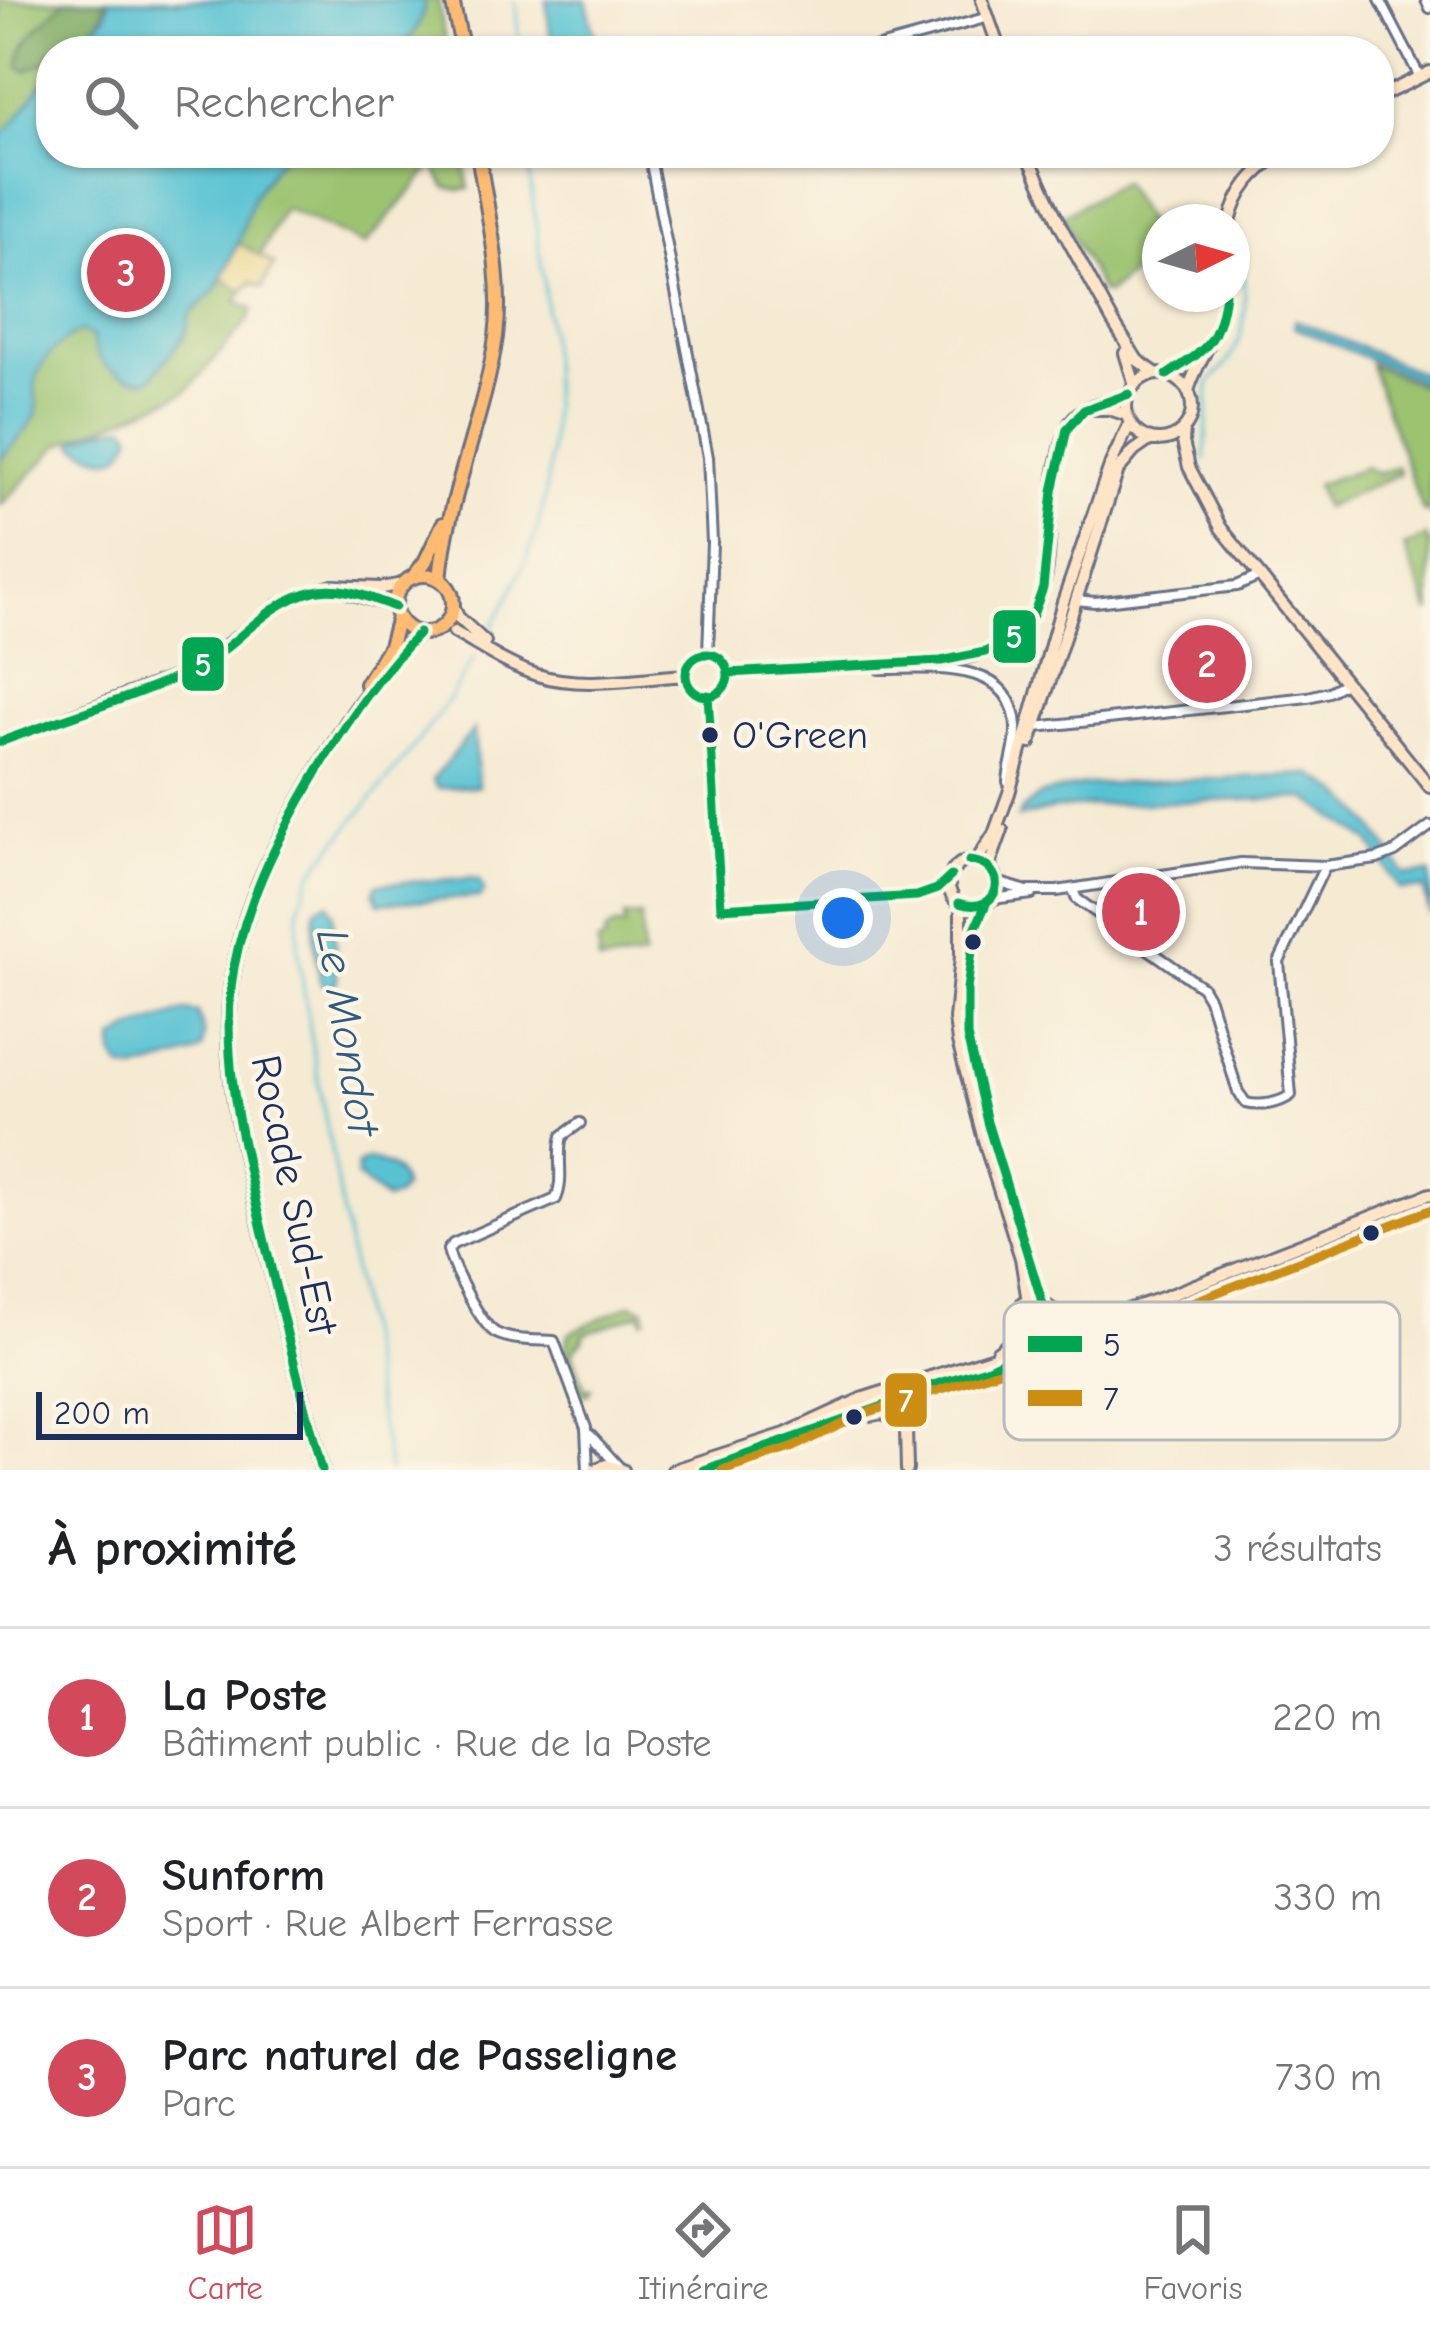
<!DOCTYPE html>
<html lang="fr">
<meta charset="utf-8">
<style>
body{margin:0;font-family:"Comic Neue",sans-serif;background:#f2f2f2;color:#202124}
.compass{position:absolute;left:1142px;top:204px;width:108px;height:108px;border-radius:50%;background:#fff;box-shadow:0 3px 9px #0004;rotate:85deg}
.scale{position:absolute;left:36px;bottom:30px;width:267px;box-sizing:border-box;padding-left:12px;border:6px solid #1b2f5e;border-top:0;font-size:33px;line-height:42px;white-space:nowrap;color:#1b2f5e;-webkit-text-stroke:9px #fcf5e5;paint-order:stroke}
.you{position:absolute;left:843px;top:918px;width:42px;height:42px;margin:-30px;border:9px solid #fff;border-radius:50%;background:#1a73e8;box-shadow:0 0 0 18px #1a73e833}
.badge{display:grid;place-items:center;width:78px;height:78px;border-radius:50%;background:#d1495b;color:#fff;font-size:39px;font-weight:700}
.pin{position:absolute;translate:-50% -50%;border:6px solid #fff;box-shadow:0 3px 12px #0006}
.list{margin:0;padding:0;list-style:none}
h2{display:flex;justify-content:space-between;align-items:center;height:156px;margin:0;padding:0 48px;font-size:51px}
h2 small{font-size:39px;font-weight:400;color:#757577}
.list li{display:grid;grid-template-columns:78px 1fr auto;gap:36px;align-items:center;box-sizing:border-box;height:180px;padding:0 48px;border-top:3px solid #e0e0e0}
.list b{display:block;font-size:45px;white-space:nowrap}
.list p{margin:0;font-size:39px;white-space:nowrap;color:#757577}
.list em{font-size:39px;font-style:normal;color:#757577}
.icon{flex:none;width:66px;height:66px;fill:none;stroke:currentColor;stroke-width:2;stroke-linecap:round;stroke-linejoin:round}
.map{position:relative;flex:none;width:1430px;height:1470px;overflow:hidden}
.search{position:absolute;background:#fff;box-shadow:0 3px 9px #0004;left:36px;right:36px;top:36px;height:132px;display:flex;align-items:center;gap:30px;box-sizing:border-box;padding:0 42px;border-radius:48px;color:#757577;font-size:45px}
.sheet{height:696px;background:#fff}
nav{display:flex;justify-content:space-around;align-items:center;box-sizing:border-box;height:168px;border-top:3px solid #e0e0e0;background:#fff;font-size:33px;color:#757577}
nav a{display:grid;justify-items:center;gap:6px}
nav .on{color:#d1495b}
.map>svg:first-child{display:block}
.green{fill:#9bc370;stroke:#5b7967;stroke-width:3}
.forest{fill:#7ca962;stroke:#4c6c60;stroke-width:3}
.sand{fill:#eeda9e;stroke:#84847e;stroke-width:3}
.water{fill:#58c2d3;stroke:#3a7898;stroke-width:3}
.lines{fill:none;stroke-linecap:round;stroke-linejoin:round}
.stream{stroke:#58c2d3;stroke-width:3}
.street-casing{stroke:#677087;stroke-width:14}
.secondary-casing{stroke:#677087;stroke-width:16}
.primary-casing{stroke:#677087;stroke-width:18}
.street{stroke:#fff;stroke-width:8}
.secondary{stroke:#ffe4c6;stroke-width:10}
.primary{stroke:#ffbb71;stroke-width:12}
.bus-1-casing{stroke:#fcf5e5;stroke-width:18}
.bus-2-casing{stroke:#fcf5e5;stroke-width:18}
.bus-1{stroke:#00a651;stroke-width:9}
.bus-2{stroke:#cb8e13;stroke-width:9}
.bus-dot{fill:#1b2f5e;stroke:#fcf5e5;stroke-width:4.5}
.labels{text-anchor:middle;dominant-baseline:central;stroke-width:9;stroke-linejoin:round;paint-order:stroke}
.bus-label{font-size:39px;fill:#1b2f5e;stroke:#fcf5e5;text-anchor:start}
.street-label{font-size:42px;fill:#1b2f5e;stroke:#fcf5e5}
.water-label{font-size:45px;font-style:italic;fill:#2d5b81;stroke:#fcf5e5}
.key{fill:#fcf5e5;stroke:#b8babc;stroke-width:3}
.key-label{font-size:33px;fill:#1b2f5e}
.line-badge{stroke:#fcf5e5;stroke-width:4.5}
.badge-label{font-size:33px;text-anchor:middle;font-weight:bold;fill:#fff}
</style>
<div class="map">
<svg width="1430" height="1470" viewBox="0 0 1430 1470">
<rect width="100%" height="100%" fill="#fcf5e5"/>
<filter id="ink" filterUnits="userSpaceOnUse"><feTurbulence type="fractalNoise" baseFrequency=".00833" numOctaves="2"/><feDisplacementMap in="SourceGraphic" scale="24" xChannelSelector="R" yChannelSelector="G"/><feConvolveMatrix kernelMatrix="1 2 1 2 8 2 1 2 1" color-interpolation-filters="sRGB"/></filter>
<filter id="wash" filterUnits="userSpaceOnUse"><feTurbulence type="fractalNoise" baseFrequency=".004" numOctaves="4" result="noise"/><feDisplacementMap in="SourceGraphic" scale="48" xChannelSelector="R" yChannelSelector="G"/><feGaussianBlur stdDeviation="2.7" result="paint"/><feColorMatrix in="noise" values="0 0 0 0 0 0 0 0 0 0 0 0 0 0 0 0 0 1.4 0 .05"/><feComposite in="paint" operator="in"/></filter>
<g filter="url(#wash)">
<rect width="100%" height="100%" fill="#f5ead2"/>
<!-- green -->
<path class="green" d="M0 0H438L447 51H51V153H463L469 189 459 190 446 187 433 166 365 245 284 208 237 301 252 309 249 319 186 392 59 445 0 506Z
M1122 181 1160 245V250L1107 294 1102 293 1062 216Z
M1370 364 1430 389V513L1423 511Z
M1366 467 1377 474 1397 467 1399 474 1324 508 1316 485Z
M1426 537 1430 544V613L1404 547Z
M641 916 643 958 599 963 598 942 605 941V933L614 926H625L624 917Z
M631 1304 645 1309 646 1318 643 1320 640 1313 583 1334 584 1339 572 1352 585 1389 591 1388 588 1394 580 1395 564 1357 569 1333Z"/>
<!-- forest -->
<path class="forest" d="M65 0H106C102 27 78 51 51 51V59L26 71 19 67C19 38 47 20 65 0Z"/>
<!-- sand -->
<path class="sand" d="M238 243 274 264 262 287 252 282 244 291 222 279Z"/>
<!-- water -->
<path class="water" d="M109 0H425C422 25 413 41 390 51H75L107 13Z
M546 0H586L599 51H552Z
M51 73V153H287L277 162 253 197 238 243 216 290 191 313 184 336 154 375 148 380C123 380 94 366 93 338L81 331C61 341 36 362 35 387 35 396 40 406 36 415 30 428 10 448 0 460V140C7 127 18 119 26 107 35 95 40 84 51 73Z
M1295 320 1430 377V385L1294 327Z
M126 425C133 435 134 432 128 444 117 469 91 455 74 444L76 440 101 430Z
M474 729 478 786 438 788 432 780Z
M1311 774C1358 799 1378 831 1405 875L1430 873V915L1424 889H1400L1369 841 1306 798 1110 804 1053 809 1018 818 1021 811 1042 794 1085 785Z
M472 878 479 880 484 890 480 897 379 903 374 891 377 884Z
M328 903 333 912 337 980 332 987 326 988 320 981 314 940 315 911 318 907Z
M186 1011 198 1013 204 1034 202 1049 195 1054 135 1071 121 1068 114 1057V1040L132 1029Z
M368 1160C387 1164 399 1167 403 1188L396 1197 386 1200 357 1177V1165Z"/>
<g class="lines">
<!-- stream -->
<path class="stream" d="M515 0 520 51
M527 153V156
M1205 460 1209 383C1252 343 1245 311 1243 258
M489 635C505 602 526 568 536 533 569 423 543 284 529 172
M389 1470 312 1044 298 950 299 906 312 873C367 801 430 736 475 657"/>
</g>
</g>
<g filter="url(#ink)">
<g class="lines">
<!-- street casing -->
<g class="street-casing">
<path id="street" d="M1380 0 1420 77
M1426 0 1430 8
M864 51 989 17
M649 153 708 457 712 542 708 654
M1076 600 1095 602 1237 586 1260 576
M879 669C928 669 1013 658 1016 727 1017 746 1009 764 1008 782
M1036 727 1308 697 1329 692 1345 683
M997 882 1027 891H1057L1241 863 1325 866 1377 859 1395 852 1430 826
M1073 890 1077 899 1202 987 1209 999 1238 1092 1246 1103C1260 1107 1280 1103 1291 1095L1279 962 1325 866
M992 899 1032 894
M580 1123 562 1136C556 1157 565 1179 556 1199L453 1244 448 1250C452 1267 481 1325 496 1333 512 1341 536 1340 554 1341L586 1428 588 1470
M590 1435 619 1467"/>
</g>
<!-- secondary casing -->
<g class="secondary-casing">
<path id="secondary" d="M982 0 1000 51
M1379 97 1430 72
M1027 153 1060 225 1112 320 1137 360 1157 374
M1230 222C1238 189 1254 173 1281 153
M1125 353 1135 385
M1126 407a33 33 0 1 1 66 0a33 33 0 1 1-66 0Z
M1167 375 1206 348
M1188 391C1198 356 1223 332 1225 294
M1093 409H1109L1127 415
M1184 429 1183 442 1189 467 1221 528 1430 787
M347 592 395 607
M453 605 458 617 485 642
M454 632C481 647 508 666 537 675 581 689 640 678 686 675
M686 675a21 21 0 1 1 42 0a21 21 0 1 1-42 0Z
M728 673 941 661C1079 648 1036 549 1059 456 1062 445 1064 431 1071 421 1086 401 1109 404 1129 394
M0 742 196 669 278 605 298 596 333 586 381 588 403 584
M1030 743 1118 470 1134 451 1151 439
M977 860 994 834 1009 793 1063 602 1111 463 1130 423
M949 884a24 24 0 1 1 48 0a24 24 0 1 1-48 0Z
M989 866 1002 830
M961 904V956L955 1019 958 1042 987 1151 1021 1258 1032 1326 1045 1339
M986 904 975 929 967 989V1036L987 1122 1048 1321V1340
M1043 1303 1066 1319 1085 1320
M997 1352C1015 1341 1021 1322 1023 1302
M872 1415 882 1413 898 1420
M906 1429 907 1470
M907 1432 913 1404 924 1394
M594 1470 606 1465 623 1470
M673 1470 785 1434 861 1399 994 1357 1167 1296 1430 1194
M703 1470 931 1389 986 1373 1088 1329"/>
</g>
<!-- primary casing -->
<g class="primary-casing">
<path id="primary" d="M452 0 463 51
M395 604a29 29 0 1 1 58 0a29 29 0 1 1-58 0Z
M413 577 425 562 443 524
M440 580C447 497 484 419 496 337 504 277 487 212 478 153
M366 684 390 646 398 617
M322 1470C299 1382 276 1294 256 1205 241 1137 224 1069 230 999 236 919 273 847 312 780 342 728 376 675 419 633"/>
</g>
<!-- street -->
<use href="#street" class="street"/>
<!-- secondary -->
<use href="#secondary" class="secondary"/>
<!-- primary -->
<use href="#primary" class="primary"/>
<!-- bus-1 casing -->
<g class="bus-1-casing">
<path id="bus-1" d="M1167 375C1207 348 1218 345 1225 294
M686 675a21 21 0 1 1 42 0a21 21 0 1 1-42 0Z
M728 673 941 661 985 652 1014 637 1033 615 1043 588 1053 491 1067 429 1084 410 1129 394
M708 695 721 908
M0 742C63 718 130 699 191 671 235 651 262 603 314 591 341 584 370 598 395 607
M959 903C1002 917 1011 864 969 861
M721 908 917 896 937 889 951 876
M322 1470C300 1387 279 1304 260 1221 241 1138 219 1052 234 967 246 903 275 845 307 789 339 733 374 680 419 633
M703 1470 931 1389 933 1385 986 1369 1048 1340V1321L987 1122 967 1036V989L975 929 986 904"/>
</g>
<!-- bus-2 casing -->
<g class="bus-2-casing">
<path id="bus-2" d="M722 1470 791 1448 866 1413 999 1371 1172 1310 1430 1210"/>
</g>
<!-- bus-1 -->
<use href="#bus-1" class="bus-1"/>
<!-- bus-2 -->
<use href="#bus-2" class="bus-2"/>
</g>
</g>
<!-- markers -->
<g class="bus-dot">
<circle cx="710" cy="735" r="10"/>
<circle cx="973" cy="942" r="10"/>
<circle cx="1371" cy="1233" r="10"/>
<circle cx="854" cy="1417" r="10"/>
</g>
<g class="labels">
<!-- bus labels -->
<g class="bus-label">
<text x="732" y="735">O'Green</text>
</g>
<!-- street labels -->
<g class="street-label">
<text transform="translate(294 1195) rotate(78)">Rocade Sud-Est</text>
</g>
<!-- water labels -->
<g class="water-label">
<text transform="translate(348 1032) rotate(81)">Le Mondot</text>
</g>
</g>
<!-- legend -->
<rect x="1004" y="1302" width="396" height="138" rx="18" class="key"/>
<rect x="1028" y="1336" width="54" height="16" fill="#00a651"/>
<rect x="1028" y="1390" width="54" height="16" fill="#cb8e13"/>
<g class="key-label">
<text x="1103" y="1356">5</text>
<text x="1103" y="1410">7</text>
</g>
<g class="line-badge">
<rect x="991" y="608" width="47" height="57" rx="12" fill="#00a651"/>
<rect x="180" y="635" width="46" height="58" rx="12" fill="#00a651"/>
<rect x="883" y="1371" width="46" height="58" rx="12" fill="#cb8e13"/>
</g>
<g class="badge-label">
<text x="1014" y="648">5</text>
<text x="203" y="676">5</text>
<text x="906" y="1412">7</text>
</g>
</svg>
<svg class="compass" viewBox="-18 -18 36 36"><path d="M0-13l5 13h-10z" fill="#e53935"/><path d="M0 13l5-13h-10z" fill="#757577"/></svg>
<div class="scale">200 m</div>
<div class="you"></div>
<div class="pin badge" style="left:1141px;top:912px">1</div>
<div class="pin badge" style="left:1207px;top:664px">2</div>
<div class="pin badge" style="left:126px;top:273px">3</div>
<div class="search"><svg class="icon" aria-label="search" viewBox="0 0 24 24"><circle cx="10" cy="10" r="6"/><path d="M15 15l6 6"/></svg>Rechercher</div>
</div>
<section class="sheet">
<h2>À proximité<small>3 résultats</small></h2>
<ul class="list">
<li><span class="badge">1</span><div><b>La Poste</b><p>Bâtiment public · Rue de la Poste</p></div><em>220 m</em></li>
<li><span class="badge">2</span><div><b>Sunform</b><p>Sport · Rue Albert Ferrasse</p></div><em>330 m</em></li>
<li><span class="badge">3</span><div><b>Parc naturel de Passeligne</b><p>Parc</p></div><em>730 m</em></li>
</ul>
</section>
<nav>
<a class="on"><svg class="icon" aria-label="map" viewBox="0 0 24 24"><path d="M3 6l6-2 6 2 6-2v14l-6 2-6-2-6 2zM9 4v14M15 6v14"/></svg>Carte</a>
<a><svg class="icon" aria-label="directions" viewBox="0 0 24 24"><path d="M12 3l9 9-9 9-9-9zM9 14v-3h6M13 9l2 2-2 2"/></svg>Itinéraire</a>
<a><svg class="icon" aria-label="saved" viewBox="0 0 24 24"><path d="M7 4h10v16l-5-4-5 4z"/></svg>Favoris</a>
</nav>
